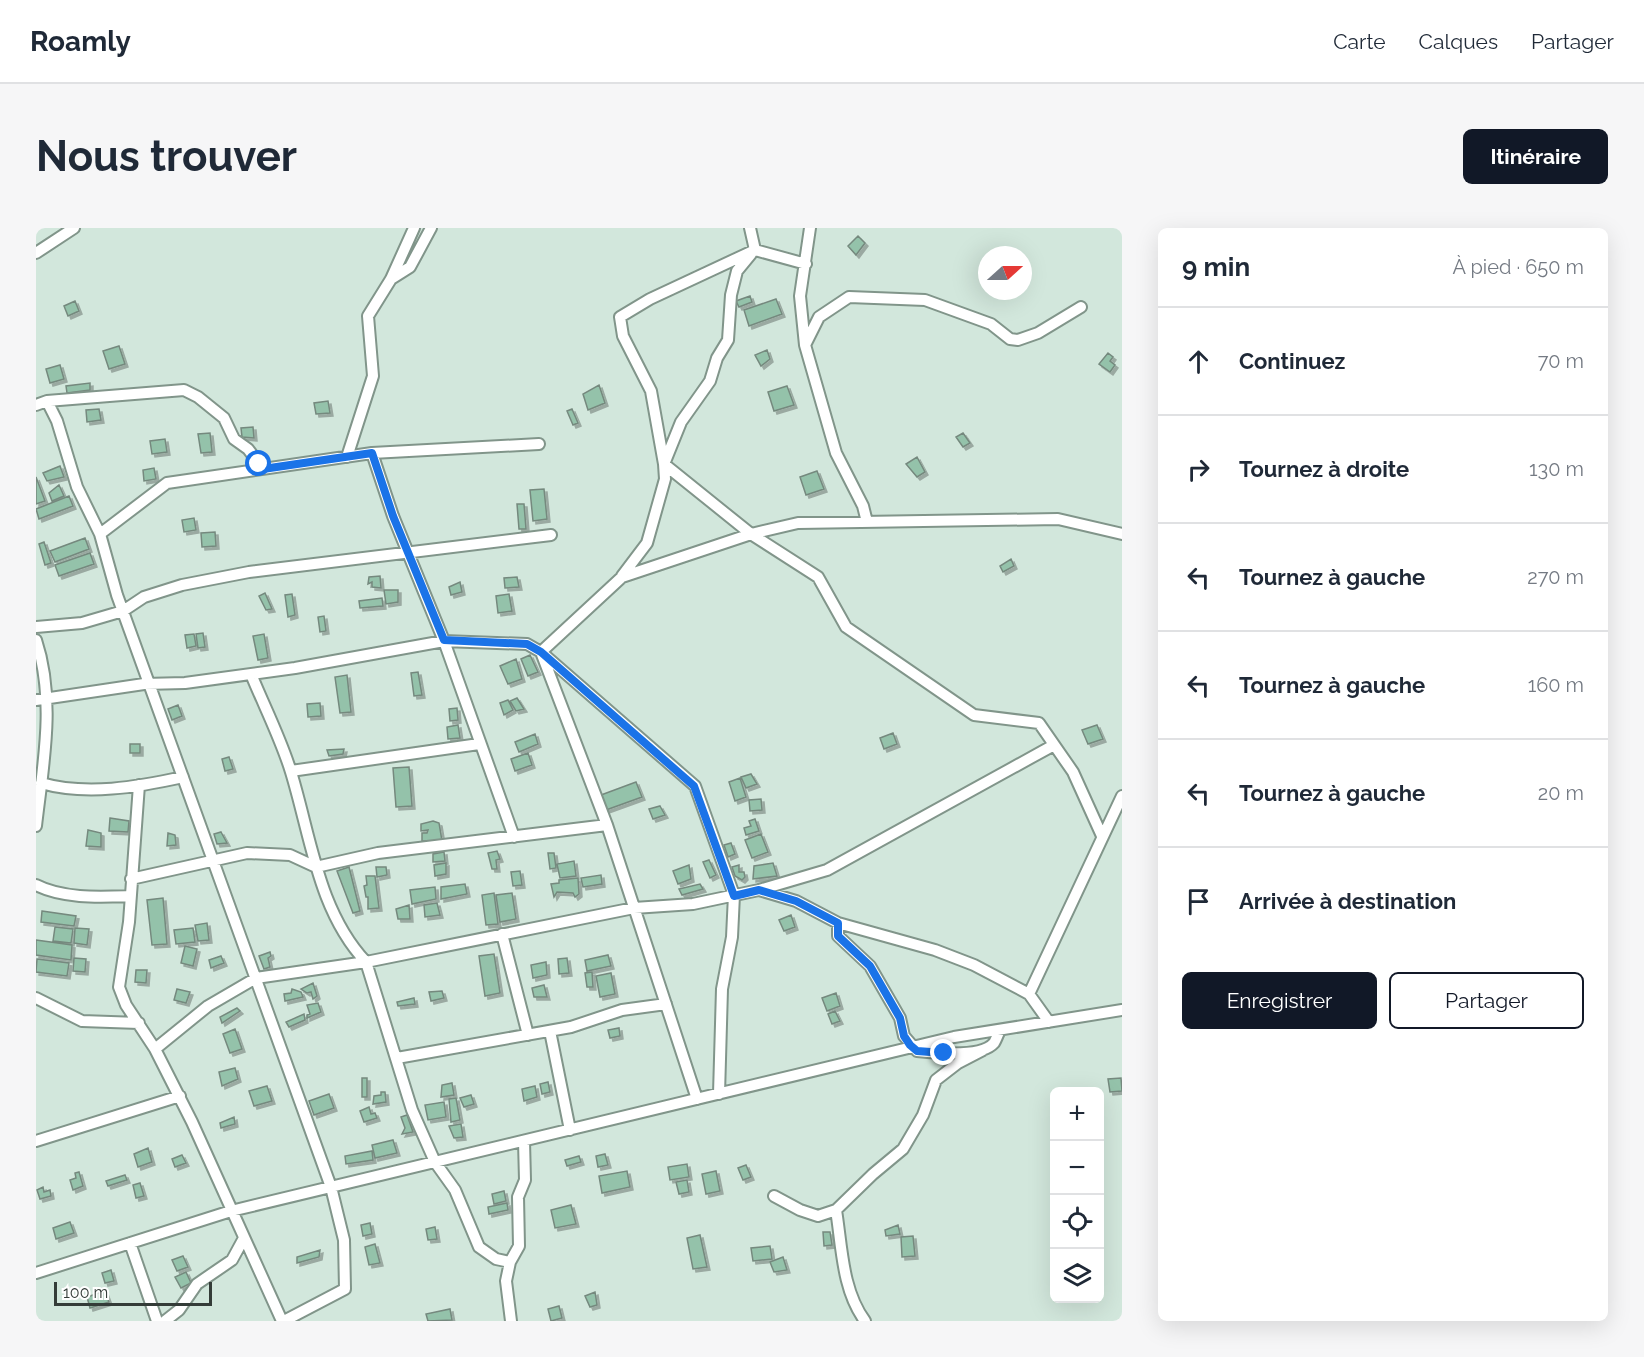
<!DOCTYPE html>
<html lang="fr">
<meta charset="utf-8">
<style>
body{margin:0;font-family:Raleway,sans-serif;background:#f6f6f7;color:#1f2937}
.controls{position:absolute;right:18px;bottom:18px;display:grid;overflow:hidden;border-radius:9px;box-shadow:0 6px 24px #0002}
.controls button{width:54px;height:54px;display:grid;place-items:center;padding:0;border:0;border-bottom:2px solid #e0e1e3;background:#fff;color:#1f2937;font:30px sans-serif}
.compass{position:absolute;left:942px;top:18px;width:54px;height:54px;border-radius:50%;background:#fff;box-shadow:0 6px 24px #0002;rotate:69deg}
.scale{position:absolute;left:18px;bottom:15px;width:158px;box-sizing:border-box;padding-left:6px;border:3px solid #343c38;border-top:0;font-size:16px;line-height:21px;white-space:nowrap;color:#343c38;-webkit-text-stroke:4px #fff;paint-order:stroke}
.stop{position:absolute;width:18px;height:18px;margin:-14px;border:4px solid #1a73e8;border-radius:50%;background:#fff}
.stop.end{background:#1a73e8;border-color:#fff;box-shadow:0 2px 6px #0008}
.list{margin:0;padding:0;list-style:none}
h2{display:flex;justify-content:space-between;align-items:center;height:78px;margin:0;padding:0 24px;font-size:26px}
h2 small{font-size:20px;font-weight:400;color:#747a83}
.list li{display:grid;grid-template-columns:39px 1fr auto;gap:18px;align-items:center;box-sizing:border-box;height:108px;padding:0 24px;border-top:2px solid #e0e1e3}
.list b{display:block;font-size:22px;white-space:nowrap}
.list em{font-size:20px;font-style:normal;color:#747a83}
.actions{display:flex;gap:12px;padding:18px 24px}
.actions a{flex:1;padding:14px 0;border:2px solid #111827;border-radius:9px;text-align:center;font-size:21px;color:#111827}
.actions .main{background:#111827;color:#fff}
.icon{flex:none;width:33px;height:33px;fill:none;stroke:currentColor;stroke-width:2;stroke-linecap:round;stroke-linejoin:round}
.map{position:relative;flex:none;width:1086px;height:1093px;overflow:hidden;border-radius:9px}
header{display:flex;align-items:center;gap:36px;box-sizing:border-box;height:84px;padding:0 30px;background:#fff;border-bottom:2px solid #e0e1e3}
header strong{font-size:28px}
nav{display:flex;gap:33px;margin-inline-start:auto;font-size:21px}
.intro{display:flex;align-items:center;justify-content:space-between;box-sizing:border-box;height:144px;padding:0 36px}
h1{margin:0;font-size:42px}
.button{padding:15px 27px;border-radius:9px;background:#111827;color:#fff;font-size:21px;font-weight:700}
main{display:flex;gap:36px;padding:0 36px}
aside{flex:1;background:#fff;border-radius:9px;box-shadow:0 6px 24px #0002}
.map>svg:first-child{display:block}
.building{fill:#94c2aa;stroke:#75897e;stroke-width:1.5;filter:url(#shadow)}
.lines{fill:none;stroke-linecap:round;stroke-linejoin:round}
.minor-casing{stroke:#81958a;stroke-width:14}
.minor{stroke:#fff;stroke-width:10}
.route{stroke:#1a73e8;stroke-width:8}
</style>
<header>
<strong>Roamly</strong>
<nav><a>Carte</a><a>Calques</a><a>Partager</a></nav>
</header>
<div class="intro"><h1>Nous trouver</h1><a class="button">Itinéraire</a></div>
<main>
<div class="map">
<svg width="1086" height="1093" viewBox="0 0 1086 1093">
<defs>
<filter id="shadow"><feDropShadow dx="3" dy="3" stdDeviation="0" flood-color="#0004"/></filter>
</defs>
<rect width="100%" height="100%" fill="#d2e7dc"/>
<!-- building -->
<path class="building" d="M822 8 829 15 820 27 812 18Z
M714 68 716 74 703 79 700 73Z
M740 71 746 86 713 98 708 82Z
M39 73 43 83 32 88 28 78Z
M83 118 89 136 73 141 67 123Z
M731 122 734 131 725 138 719 127Z
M1072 125 1077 129 1074 133 1079 137 1074 144 1063 136Z
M24 137 28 151 14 155 10 141Z
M54 155V162L31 165 30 158Z
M563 157 569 175 552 182 547 166Z
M751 158 758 177 738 183 732 164Z
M292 173 294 185 280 186 278 175Z
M63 181 65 192 51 194 50 182Z
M536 181 542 195 537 197 531 183Z
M217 199 218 210 206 209 205 200Z
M174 205 176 224 165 225 162 206Z
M927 205 934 215 927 219 920 209Z
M129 211 131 224 116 226 114 213Z
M881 229 889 244 881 249 870 236Z
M24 238 28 249 11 253 7 245Z
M118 240 120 251 108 253 107 242Z
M781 243 788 261 770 267 764 249Z
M0 249 9 273 0 276Z
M23 257 28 268 16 273 13 265Z
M508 261 511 291 497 293 494 262Z
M33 268 37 278 3 291 0 281Z
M481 276H488L490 301H483Z
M158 290 160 302 148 304 146 292Z
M179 304 180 318 166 319 165 305Z
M49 310 53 321 19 334 14 323Z
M8 314 15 335 9 337 3 316Z
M54 325 58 336 23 348 19 337Z
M975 331 978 338 967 344 964 338Z
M344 348 345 360 336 359V354L332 356 333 349Z
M481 349 483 359 469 360 468 350Z
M424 354 426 364 415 367 413 359Z
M348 362H362V374L350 376Z
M229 365 236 381 230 382 223 368Z
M256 366 259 387 252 389 249 367Z
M473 366 476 383 462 385 460 368Z
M346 370 347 378 324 380 323 373Z
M288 388 290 403 284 404 282 389Z
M167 405 169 419 162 420 160 406Z
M158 406 160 418 151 420 149 407Z
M228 406 232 430 222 432 217 408Z
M494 427 502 444 492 448 485 431Z
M480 431 486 451 472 456 464 438Z
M382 444 386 467 378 468 375 445Z
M311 447 315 484 304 485 299 449Z
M481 470 488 481 480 483 474 473Z
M472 472 477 482 468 487 464 475Z
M284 475 285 488 272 489 271 476Z
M142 477 146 488 136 492 132 481Z
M421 480 422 492 414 493 413 481Z
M422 497 424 510 412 511 411 499Z
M1061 497 1067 511 1052 516 1046 502Z
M857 505 861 516 848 521 844 510Z
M499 506 502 516 483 524 479 514Z
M94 516H104V525H94Z
M308 521 307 526 293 528 291 522Z
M492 525 496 537 479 543 475 531Z
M193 529 197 541 189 543 186 531Z
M373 539 376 578 360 579 357 540Z
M715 546 721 556 710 560 705 549Z
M704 550 710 569 699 573 693 554Z
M600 554 606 569 570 582 565 567Z
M725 571 726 582 714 583 713 572Z
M624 578 629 587 617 591 613 581Z
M74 590 93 593 92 604 73 603Z
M719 591 723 603 710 607 708 600 715 598 713 593Z
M397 593 403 595 406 613H386V605H391L392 602 385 603V596Z
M52 602 65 605V619L50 618Z
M185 604 191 615 181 616 178 606Z
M132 605 139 607 140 617 131 618Z
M725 606 732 624 716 630 709 612Z
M695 615 699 626 692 629 688 617Z
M461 623 464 631 460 632 461 641H456L452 625Z
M408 624 409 633 397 634V626Z
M512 625H518L520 640 514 641Z
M673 632 680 647 674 650 667 634Z
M538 633 540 648 524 650 521 636Z
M410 635V646L399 648 398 637Z
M737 635 741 648 717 651 718 638Z
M653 637 655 651 642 656 637 643Z
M703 637V644H708L709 649 706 652 699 648 696 639Z
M313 639 324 683 317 685 301 643Z
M340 639H350L351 647 341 649Z
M484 643 486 657 477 658 475 644Z
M565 647 566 656 547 659 545 650Z
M330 648H339L343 680 332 681V669H330L328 658 331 657Z
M542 650 543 666 539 669 537 665 521 664 518 669 515 656 523 655V652Z
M429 656 431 666 405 671V659Z
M664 656 667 661 646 667 643 661Z
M399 659 400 671 376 676 374 662Z
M458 665 462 696 450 697 446 667Z
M476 665 480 691 464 694 460 667Z
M127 670 131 716 116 717 111 672Z
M401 675 404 687 389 689 388 677Z
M373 677 374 691H362L360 681Z
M6 683 40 688 38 698 5 694Z
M755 687 759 699 748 703 743 692Z
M171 695 173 712 162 713 159 697Z
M19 699 37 701 35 715 17 713Z
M39 700 53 701 51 717 38 715Z
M157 700 159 714 140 716 138 702Z
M0 712 36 717 35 732 0 727Z
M149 718 161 721 157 738 145 735Z
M234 724 235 728 232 730 234 739 228 741 223 728Z
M458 726 464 765 449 768 443 728Z
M572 727 575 738 551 743 549 732Z
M185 728 188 735 175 740 173 732Z
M38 730 50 731 49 744 37 743Z
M531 730 533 745 523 746 522 731Z
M1 731 33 735 31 748 0 744Z
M510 734 511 747 497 750 495 737Z
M100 742H111L110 755 99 754Z
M556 744 557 759H551L549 745Z
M575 745 579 766 564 769 560 748Z
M277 755 281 768 277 771 275 764 271 765 265 761Z
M508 757 511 769H498L496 760Z
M141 761 154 764 150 775 138 772Z
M256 761 265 764 267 769 249 773 248 766 255 765Z
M406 763 408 770 395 773 393 764Z
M800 765 804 778 791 783 786 770Z
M378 770 379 776 362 778 361 774Z
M282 775 285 784 271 790V787L274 786 271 777Z
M201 780 204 783 186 795 184 789Z
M799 783 804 793 796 796 792 786Z
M268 786 269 792 253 799 250 794Z
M583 800 584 808 574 810 572 802Z
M199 801 206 821 194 825 187 806Z
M199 840 202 851 186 858 183 844Z
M326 850H331V869H326Z
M1085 850 1086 863 1074 864 1072 851Z
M512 854 514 864 506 866 504 856Z
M416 855 418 867 405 869 406 857Z
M231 858 236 873 218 878 213 863Z
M499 858 501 869 488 873 486 861Z
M345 864H349L350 874 337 876 338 868 345 867Z
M293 866 298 880 278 887 273 873Z
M435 867 438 876 428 879 424 870Z
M420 870 424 892 415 894 413 871Z
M408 874 410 889 392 892 389 877Z
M333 879 335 886 339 885 341 890 328 894 324 883Z
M371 887 377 904 366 906 369 900 365 889Z
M198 889 199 896 185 900 184 895Z
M425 896 427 909 418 910 413 898Z
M357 912 361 925 339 930 336 917Z
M112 920 116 934 102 939 98 926Z
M336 923 337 932 310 936 309 928Z
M569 926 572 937 562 939 560 928Z
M146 927 150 935 139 939 136 931Z
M543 928 545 934 531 938 529 932Z
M651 936 653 949 634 952 632 939Z
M710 937 715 949 707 952 702 940Z
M591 943 594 959 566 965 563 948Z
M680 943 684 963 670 966 666 946Z
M43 944 47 958 37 962 34 952 40 950 39 945Z
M89 947 91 952 72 958 70 953Z
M651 952 653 964 643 966 640 954Z
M104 955 108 968 100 970 97 957Z
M7 959 8 964 14 962 15 968 4 971 1 962Z
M468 963 470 973 458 976 456 966Z
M471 975 472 982 453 986 452 979Z
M535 977 540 996 519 1000 515 982Z
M34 994 38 1005 20 1011 17 1000Z
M334 995 336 1006 327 1008 325 997Z
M862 997 864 1006 850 1008 849 1002Z
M399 999 401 1011 392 1012 390 1001Z
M787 1004H794L796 1017 788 1018Z
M664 1007 671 1039 657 1041 651 1010Z
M877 1008 879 1028 866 1029 865 1009Z
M339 1016 344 1035 333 1037 329 1019Z
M734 1018 736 1031 717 1033 715 1020Z
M284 1022 283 1029 261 1035V1029Z
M147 1028 152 1039 141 1043 136 1032Z
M747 1029 751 1042 738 1044 734 1034Z
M75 1042 78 1053 69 1055 66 1045Z
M150 1044 155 1055 145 1060 139 1049Z
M69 1063 73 1074 54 1080 51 1069Z
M559 1064 561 1077 554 1079 549 1068Z
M523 1078 526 1090 515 1093 512 1081Z
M414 1081 416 1092 392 1093 390 1086Z"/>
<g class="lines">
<!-- minor casing -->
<g class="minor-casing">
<path id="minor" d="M714 0 719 22
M774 0 764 68 769 117 800 225 827 278 831 294
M0 25 38 0
M770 36 719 22 614 71 584 89 587 108 615 163 628 236 715 306 782 349 810 399 938 487 1003 495 1037 544 1066 608
M355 51 374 39 395 0
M769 117 783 89 813 69 889 72 955 96 974 111 982 112 1002 105 1045 79
M11 173 21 193 41 259 64 306 81 367 295 959 308 1012 309 1061 248 1093
M0 177 11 173 148 162 162 169 188 190 198 211 212 221 227 241
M336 225 357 288 408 413 478 609
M311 229 337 148 332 88 355 51 378 0
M64 306 131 255 336 225 503 216
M586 348 611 315 629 251 628 236 645 194 674 153 681 130 692 112 695 67 701 43 715 26
M0 399 46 395 87 383 108 369 146 357 213 344 515 307
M0 412C20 472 7 537 0 598
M215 446C228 478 245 511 255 544 275 609 282 683 330 734L376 882 399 934 419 962 443 1019 460 1031 474 1034
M0 472 108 456 149 455 259 440 408 413 491 416 505 424 571 597 661 871
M255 543 443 516
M5 555C50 568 102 559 147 549
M103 557 93 694 83 759 90 777 119 821 156 894 246 1093
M95 651 211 625 254 627 280 639 342 625 571 597
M0 657C27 671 64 669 94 668
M723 662 791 642 1018 517
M802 695V708L834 738 864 790 868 808 881 823C899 825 945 830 958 815 960 812 962 806 964 802
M466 706 492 807
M993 766 1086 568
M0 770 46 793 103 795
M514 803 534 902
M119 821 172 778 220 750 330 734 598 680 657 676 723 662 760 673 802 695 899 722 938 737 993 766 1013 794
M361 830 535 799 586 782 630 776
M683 866 686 761 696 709 698 667 659 558 505 424 586 349 715 306 762 295 1022 291 1086 306
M0 913 144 868
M738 968 764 982 782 988 800 982 837 946 867 921 887 887 900 852 922 835 947 822
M800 982C806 1019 806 1062 829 1093
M94 1015 121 1093
M0 1045 195 983 918 809 1086 782
M129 1093 143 1082 161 1056 196 1032 208 1010
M475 1093 470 1053 474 1034 483 1018 482 969 489 952 488 913"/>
</g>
<!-- minor -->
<use href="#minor" class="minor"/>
</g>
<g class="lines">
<!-- route -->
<path class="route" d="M223 236 227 241 336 225 357 288 408 412 491 416 505 424 658 558 698 668 723 662 760 673 802 695V708L834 738 864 790 868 808 874 817 881 823 908 825"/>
</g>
</svg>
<div class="controls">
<button>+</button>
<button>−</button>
<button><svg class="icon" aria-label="locate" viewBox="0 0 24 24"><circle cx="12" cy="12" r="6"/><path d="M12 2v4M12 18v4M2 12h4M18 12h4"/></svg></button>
<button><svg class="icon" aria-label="layers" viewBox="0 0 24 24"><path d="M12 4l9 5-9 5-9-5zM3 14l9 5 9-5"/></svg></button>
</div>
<svg class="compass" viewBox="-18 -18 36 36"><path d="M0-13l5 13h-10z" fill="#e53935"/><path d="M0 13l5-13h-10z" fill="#747a83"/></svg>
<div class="scale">100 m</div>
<div class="stop" style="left:223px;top:236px"></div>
<div class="stop end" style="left:908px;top:825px"></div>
</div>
<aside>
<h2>9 min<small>À pied · 650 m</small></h2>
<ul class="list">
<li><svg class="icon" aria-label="ahead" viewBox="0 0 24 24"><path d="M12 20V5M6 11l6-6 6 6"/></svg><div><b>Continuez</b></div><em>70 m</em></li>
<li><svg class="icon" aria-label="right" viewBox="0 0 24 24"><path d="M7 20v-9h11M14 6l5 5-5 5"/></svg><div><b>Tournez à droite</b></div><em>130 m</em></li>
<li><svg class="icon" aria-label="left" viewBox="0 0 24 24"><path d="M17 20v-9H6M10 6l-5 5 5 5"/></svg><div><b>Tournez à gauche</b></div><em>270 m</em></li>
<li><svg class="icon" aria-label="left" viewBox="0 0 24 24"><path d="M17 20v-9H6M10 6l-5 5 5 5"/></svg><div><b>Tournez à gauche</b></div><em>160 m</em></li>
<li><svg class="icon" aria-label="left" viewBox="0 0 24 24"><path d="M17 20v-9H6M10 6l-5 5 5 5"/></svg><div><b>Tournez à gauche</b></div><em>20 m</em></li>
<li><svg class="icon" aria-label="arrive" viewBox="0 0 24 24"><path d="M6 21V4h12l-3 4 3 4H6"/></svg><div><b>Arrivée à destination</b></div></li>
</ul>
<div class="actions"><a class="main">Enregistrer</a><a>Partager</a></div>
</aside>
</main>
